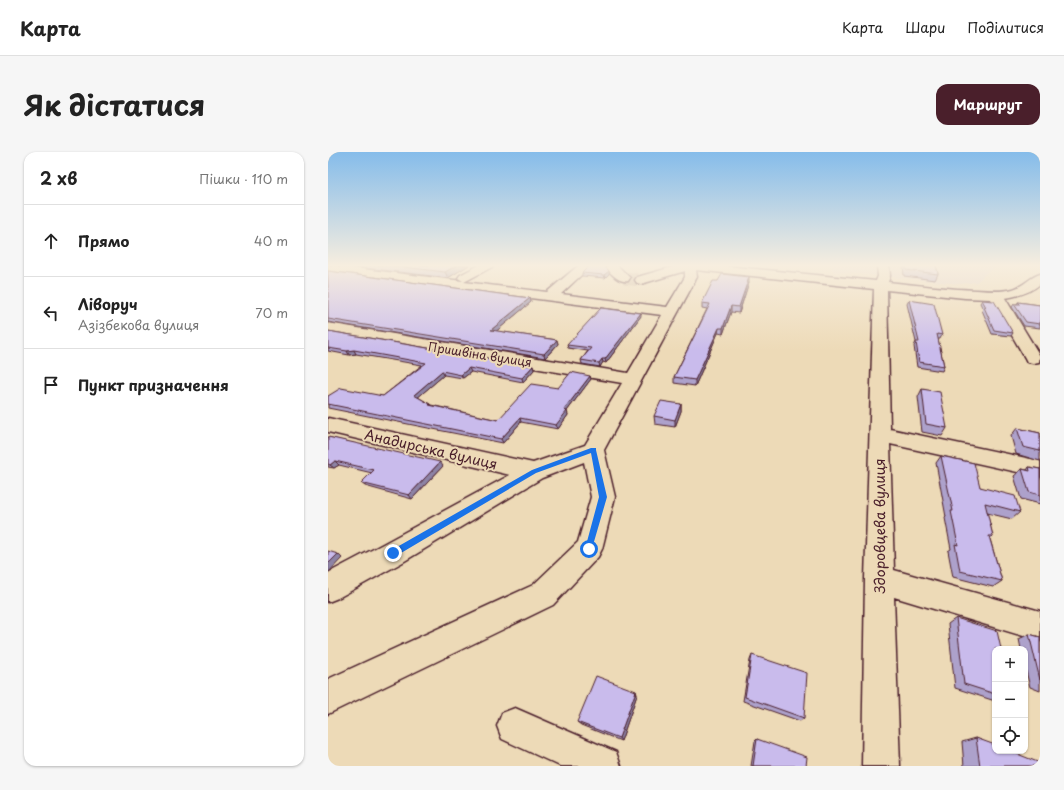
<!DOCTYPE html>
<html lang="uk">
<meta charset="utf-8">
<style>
body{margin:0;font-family:"Playpen Sans",sans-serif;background:#f6f6f6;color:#222}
.controls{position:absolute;right:12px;bottom:12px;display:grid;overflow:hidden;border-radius:8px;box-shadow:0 1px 3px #0004}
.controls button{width:36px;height:36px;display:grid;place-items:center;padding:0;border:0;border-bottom:1px solid #e0e0e0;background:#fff;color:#222;font:20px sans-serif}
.stop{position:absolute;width:12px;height:12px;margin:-9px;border:3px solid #1a73e8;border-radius:50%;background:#fff}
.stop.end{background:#1a73e8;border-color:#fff;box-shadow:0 1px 4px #0008}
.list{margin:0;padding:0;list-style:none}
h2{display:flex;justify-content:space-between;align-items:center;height:52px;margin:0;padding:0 16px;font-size:17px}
h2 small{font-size:13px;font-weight:400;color:#767676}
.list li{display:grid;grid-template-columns:26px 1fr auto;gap:12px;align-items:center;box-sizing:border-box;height:72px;padding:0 16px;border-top:1px solid #e0e0e0}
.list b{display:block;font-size:15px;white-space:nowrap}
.list p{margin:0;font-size:13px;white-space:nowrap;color:#767676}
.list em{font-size:13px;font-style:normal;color:#767676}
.icon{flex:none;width:22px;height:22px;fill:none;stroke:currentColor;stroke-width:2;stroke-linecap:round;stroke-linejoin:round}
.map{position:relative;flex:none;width:712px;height:614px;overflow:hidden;border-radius:12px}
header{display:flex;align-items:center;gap:24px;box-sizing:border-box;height:56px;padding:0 20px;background:#fff;border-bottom:1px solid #e0e0e0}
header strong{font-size:19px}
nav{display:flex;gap:22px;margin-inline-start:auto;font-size:14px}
.intro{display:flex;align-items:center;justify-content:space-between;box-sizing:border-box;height:96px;padding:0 24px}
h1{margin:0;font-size:28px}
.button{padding:10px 18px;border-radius:12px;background:#4a1f2b;color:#fff;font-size:14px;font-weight:700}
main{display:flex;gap:24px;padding:0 24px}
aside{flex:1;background:#fff;border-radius:12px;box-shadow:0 1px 3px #0004}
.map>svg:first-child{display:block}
.built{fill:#e2d1c7}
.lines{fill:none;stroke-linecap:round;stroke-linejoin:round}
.minor-tunnel{stroke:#ccb59b;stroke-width:13;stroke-dasharray:13 6;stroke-linecap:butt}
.minor-casing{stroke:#4a1f2b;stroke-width:3}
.minor{fill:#eddab7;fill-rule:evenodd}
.wall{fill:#ada1cb;stroke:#4a1f2b}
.shaded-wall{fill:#8d83a5;stroke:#4a1f2b}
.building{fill:#c9bbec;stroke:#4a1f2b}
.route{fill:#1a73e8}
.labels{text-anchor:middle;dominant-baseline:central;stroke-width:4;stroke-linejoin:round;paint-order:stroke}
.far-street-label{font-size:12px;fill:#4a1f2b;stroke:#eddab7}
.street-label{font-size:14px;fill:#4a1f2b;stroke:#eddab7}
</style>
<header>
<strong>Карта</strong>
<nav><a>Карта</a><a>Шари</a><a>Поділитися</a></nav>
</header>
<div class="intro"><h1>Як дістатися</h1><a class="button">Маршрут</a></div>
<main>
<aside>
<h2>2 хв<small>Пішки · 110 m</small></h2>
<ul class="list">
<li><svg class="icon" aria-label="ahead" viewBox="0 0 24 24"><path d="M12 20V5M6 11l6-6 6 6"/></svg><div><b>Прямо</b></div><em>40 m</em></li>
<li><svg class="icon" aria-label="left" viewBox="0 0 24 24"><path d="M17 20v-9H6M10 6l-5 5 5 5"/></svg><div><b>Ліворуч</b><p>Азізбекова вулиця</p></div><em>70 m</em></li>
<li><svg class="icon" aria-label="arrive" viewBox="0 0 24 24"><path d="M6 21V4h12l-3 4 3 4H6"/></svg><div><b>Пункт призначення</b></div></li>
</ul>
</aside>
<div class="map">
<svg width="712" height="614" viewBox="0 0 712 614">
<rect width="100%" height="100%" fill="#eddab7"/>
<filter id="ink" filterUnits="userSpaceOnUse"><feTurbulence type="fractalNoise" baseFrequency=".025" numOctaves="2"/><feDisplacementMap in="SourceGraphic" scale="8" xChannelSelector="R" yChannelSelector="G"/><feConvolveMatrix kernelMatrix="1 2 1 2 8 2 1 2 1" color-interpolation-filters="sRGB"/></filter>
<g filter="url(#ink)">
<!-- built -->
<path class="built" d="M505 113H670L658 121 649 130 632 132 505 119Z"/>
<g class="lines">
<!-- minor-tunnel -->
<path class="minor-tunnel" d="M296 126 313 128"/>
<!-- minor casing -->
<g class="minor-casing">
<path id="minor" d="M0 113 135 129 130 126 132 123 151 113H166L164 115 136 130 219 140 251 113H264L233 142 339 155 357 125V119L313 132 309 131 307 128 309 125 348 114 347 113H388L548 129 550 124 549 113H561L562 124 560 130C590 133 619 137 649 138 661 139 674 140 685 137 696 134 702 125 712 122V132C702 141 690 144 677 146L712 204 711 210 705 211 699 210 697 206 663 147 637 146 559 138 562 277 712 309V325L562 292 566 418 712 459V489L566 445 572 614H534L537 427 546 137 368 118 369 125 276 298 287 345 274 397 270 405 225 453 0 562V527L205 433 250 390 263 345 256 310 214 326 75 410 10 446 0 450V421L55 392 182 323 0 280V266L205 311 257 293 294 231 0 181V171L300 221 334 163 0 120Z
M276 113H289L302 126 300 129C291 131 282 121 276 113Z
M187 556 288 600 293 614H232L174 587 169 574 174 561Z"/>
</g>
<!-- minor -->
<use href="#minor" class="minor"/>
</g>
<!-- wall -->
<path class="wall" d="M13 113H141L120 126Z
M575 113H608L610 122 607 128 576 124Z
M0 119 202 146 203 150 168 179 229 188 230 192 217 206 0 170Z
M281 119V122L277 126 254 124V121Z
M390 129 421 130 411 161 403 160 395 182 390 181 367 234 346 231V225L379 157 374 156V151Z
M581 148 614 183 612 187H610L616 214 614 219 589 215 586 194 588 190 579 152Z
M654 148 685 181 683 184 664 182 654 158 655 157 652 151Z
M690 150 712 153V176L696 174 684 155 686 152H689Z
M313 164 278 211 275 210 272 215 254 212 253 208 260 199 240 196 239 193Z
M0 179 205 214 206 218 195 230 143 220 135 226 116 223 90 245 103 253 170 268 230 236 262 224 263 227 239 259 240 263 230 277 193 270 175 291 0 256V244H55L94 213 28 202 21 203 0 199Z
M594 237 619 276 614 284 594 280 590 245Z
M353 252V259L347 275 327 272 326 264Z
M689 276 712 281V309L688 302 683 284Z
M0 285 115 314 84 347 37 334 33 331 44 321 11 313 6 316 0 315Z
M613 304 652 335 692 360 684 367 659 361 665 384 662 387 674 429 665 435 625 425 620 399 623 397 617 366 618 365 608 311Z
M701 315 712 317V352L693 347 686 324 694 317 699 318Z
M628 466 667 497V549L627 536 620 472Z
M701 482 712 485V539L702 535 697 515V497H693L691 487Z
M424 503 476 566 472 569 415 549 422 508Z
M308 539 309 543 293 589 253 573 249 570Z
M648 586 712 614H636L634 590Z
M429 587 478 614H423L427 589Z"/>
<!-- shaded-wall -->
<path class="shaded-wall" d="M129 113H141L120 126 117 120Z
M281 119V122L277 126 276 123Z
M421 125V130L411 161V155Z
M202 146 203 150 165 182 163 178Z
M403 154V160L395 182V176Z
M313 161V164L278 211 277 207Z
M391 176 390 181 367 234V228Z
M229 188 230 192 217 206 216 202Z
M26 198 28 202 21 203 19 199Z
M274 207 275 210 272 215 271 211Z
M205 214 206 218 195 230 194 226Z
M141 216 143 220 135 226 133 223Z
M114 219 116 223 88 247 86 243Z
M262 224 263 227 239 259 240 263 230 277 228 273 236 258Z
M353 252V259L347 275V268Z
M192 266 193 270 175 291 173 287Z
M7 309 11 313 6 316 2 313Z
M112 310 115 314 84 347 81 343Z
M10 402 14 406 0 421V412Z
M308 539 309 543 293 589 291 586Z"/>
<!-- building -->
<path class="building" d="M60 113H129L117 120Z
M262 113H276L281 119 276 123 254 121Z
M578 113H608L610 122 578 118Z
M0 119 202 146 163 178 229 188 216 202 0 167Z
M394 122 421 125 411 155 403 154 395 176H391L367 228 346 225 382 152 374 151 385 129H390Z
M581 148 606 152 614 183 609 182 616 214 591 210 588 190H591Z
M654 148 666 149 685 181 666 178 656 155H658Z
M690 150 712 153V172L698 170 686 152H692Z
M273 156 313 161 277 207H274L271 211 253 208 263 196 239 193Z
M0 179 205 214 194 226 141 216 133 223 114 219 86 243 102 252 101 253 170 268 203 232 230 236 243 220 262 224 236 258 239 259 228 273 192 266 173 287 0 252V244L13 236 55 244 98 211 26 198 19 199 0 196Z
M594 237 612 240 619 276 598 272Z
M333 249 353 252 347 268 326 264Z
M689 276 712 281V299L695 295Z
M0 285 112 310 81 343 33 331 46 318 7 309 2 313 0 312Z
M613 304 646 311 652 335 687 344 692 360 657 351 665 384H661L674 429 632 419 627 392 630 393 623 359H625Z
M701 315 712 317V343L701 340 694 317 702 319Z
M0 399 10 402 0 412Z
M628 466 669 479 673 497H667V542L636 532Z
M701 482 712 485V528Z
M424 503 479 521 476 566 417 545Z
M268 524 308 539 291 586 249 570Z
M648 586 667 593V599H682L712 611V614H652Z
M429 587 479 605 478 614H425Z"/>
</g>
<!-- sky -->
<linearGradient id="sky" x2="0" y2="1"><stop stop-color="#85bcea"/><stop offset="0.57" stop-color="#f7eedf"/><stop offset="1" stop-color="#f7eedf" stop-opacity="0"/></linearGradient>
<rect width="712" height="199" fill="url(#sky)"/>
<!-- route -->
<path class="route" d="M263 296H268V298L279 345 263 400H258L257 397 271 345 263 301 208 321 68 404H62V399L204 318Z"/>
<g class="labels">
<!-- far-street labels -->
<g class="far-street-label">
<text transform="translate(152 202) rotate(9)">Пришвіна вулиця</text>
</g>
<!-- street labels -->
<g class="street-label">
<text transform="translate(103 297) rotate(13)">Анадирська вулиця</text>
<text transform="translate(551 374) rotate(-90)">Здоровцева вулиця</text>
</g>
</g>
</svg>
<div class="controls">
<button>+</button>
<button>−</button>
<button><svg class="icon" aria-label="locate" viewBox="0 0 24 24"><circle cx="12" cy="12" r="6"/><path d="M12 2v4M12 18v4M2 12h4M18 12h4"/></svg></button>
</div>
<div class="stop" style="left:261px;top:397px"></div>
<div class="stop end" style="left:65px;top:401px"></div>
</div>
</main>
